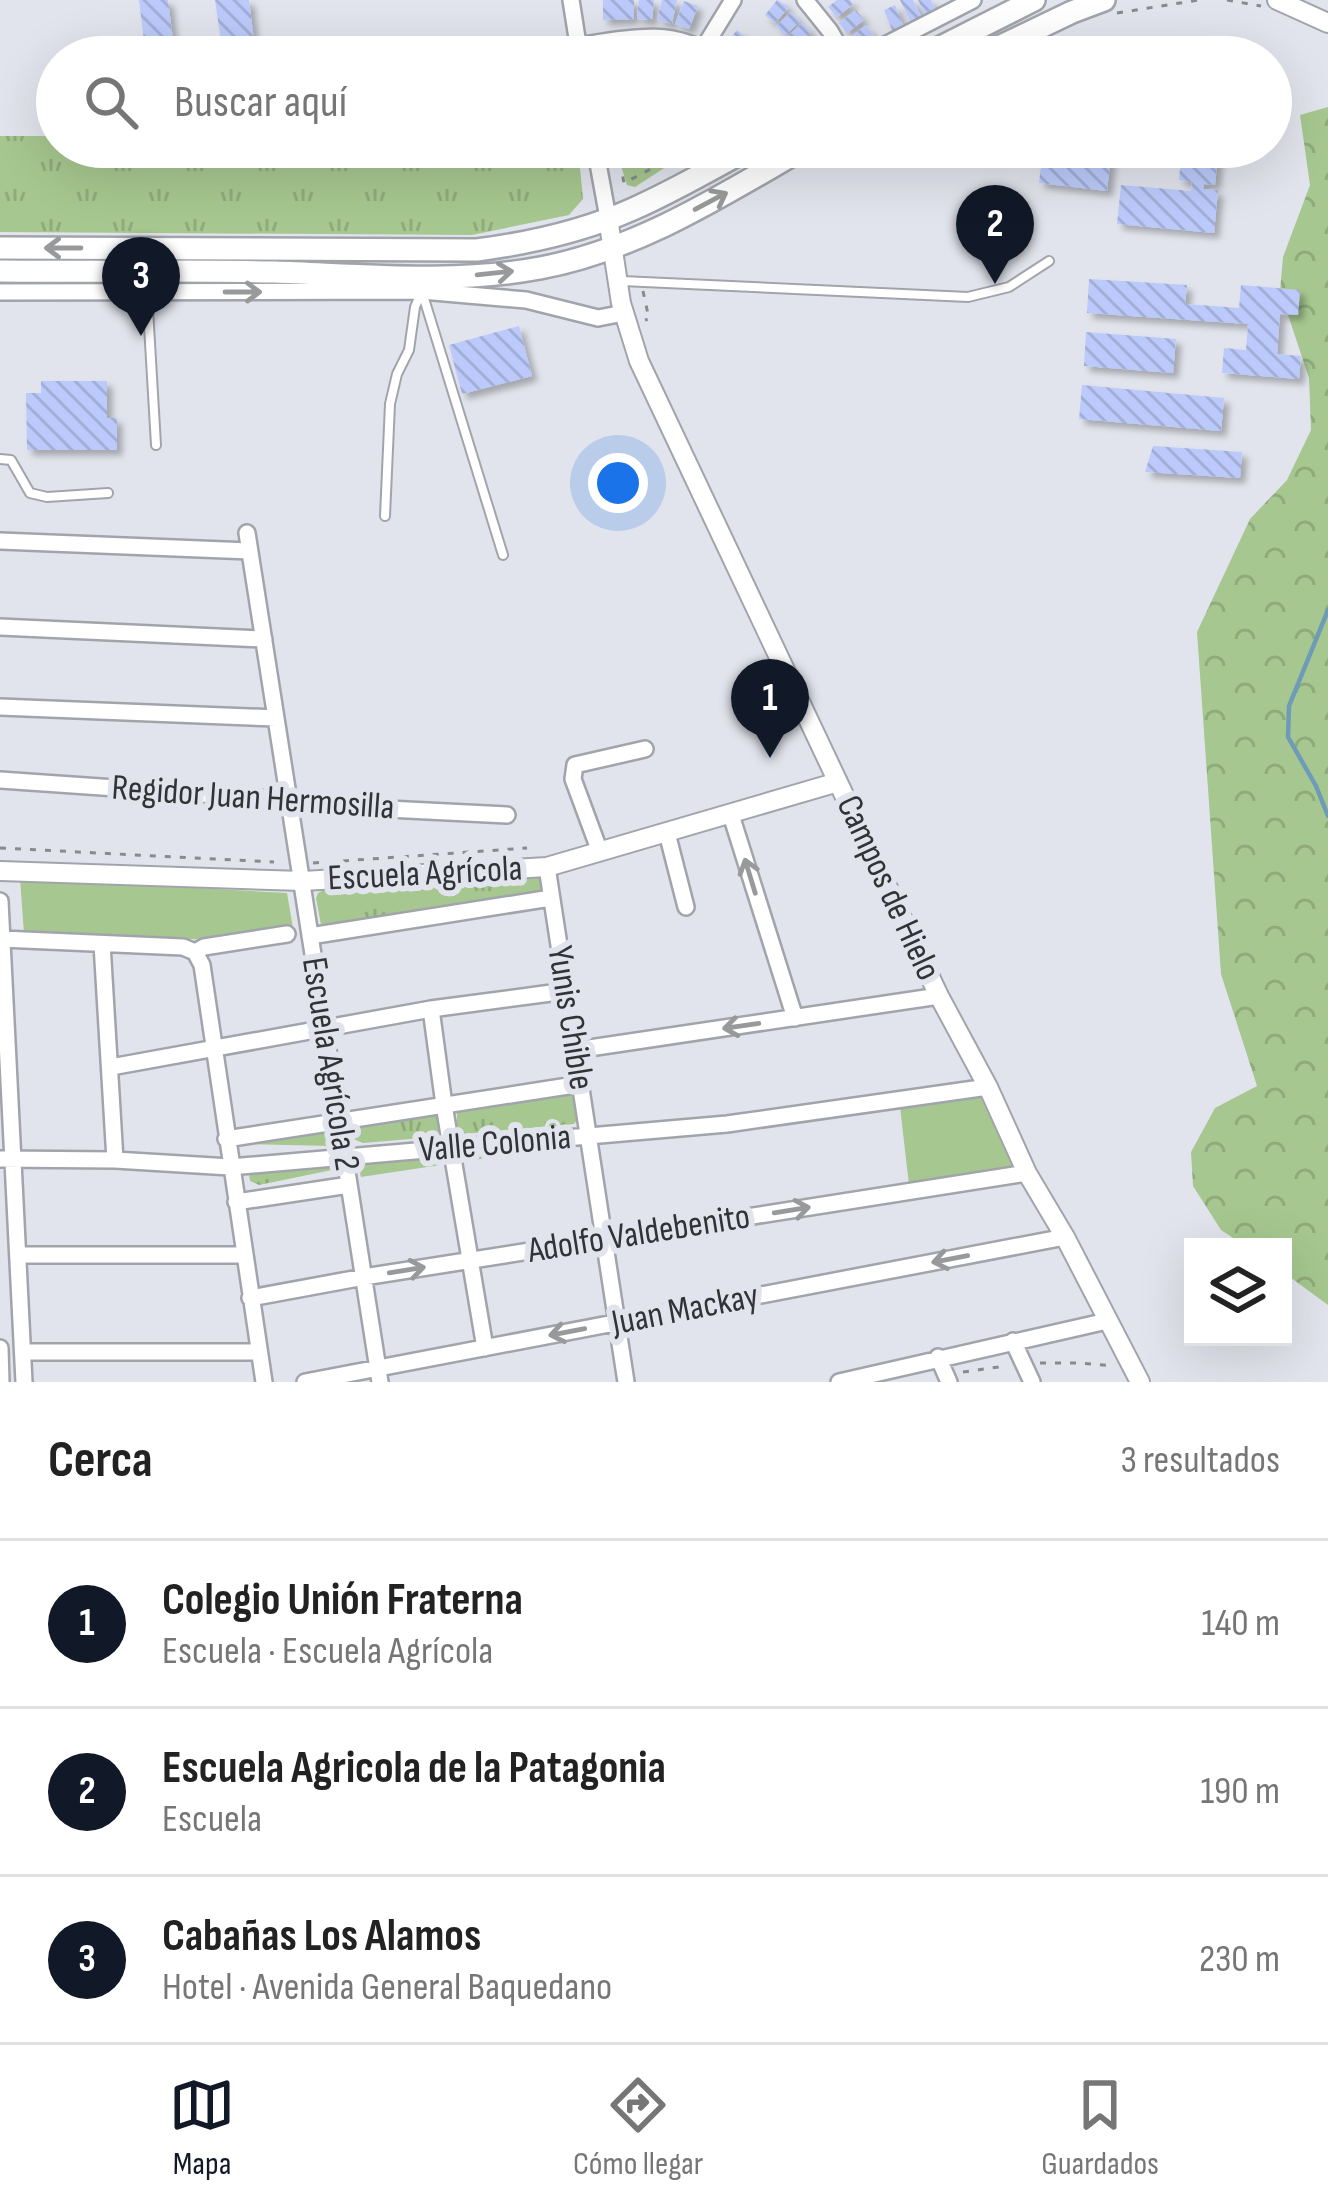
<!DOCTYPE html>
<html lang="es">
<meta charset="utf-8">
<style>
body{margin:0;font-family:"Sofia Sans Condensed",sans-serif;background:#f6f6f6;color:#222}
.controls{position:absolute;right:36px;bottom:36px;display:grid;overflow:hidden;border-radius:0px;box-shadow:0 12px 48px #0002}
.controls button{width:108px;height:108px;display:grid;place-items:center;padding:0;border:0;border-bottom:3px solid #e0e0e0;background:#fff;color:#222;font:60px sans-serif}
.you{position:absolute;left:618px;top:483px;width:42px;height:42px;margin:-30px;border:9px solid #fff;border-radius:50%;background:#1a73e8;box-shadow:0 0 0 18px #1a73e833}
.badge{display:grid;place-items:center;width:78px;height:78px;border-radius:50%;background:#111827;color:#fff;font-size:39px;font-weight:700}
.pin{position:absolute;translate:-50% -99px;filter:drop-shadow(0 3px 6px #0008)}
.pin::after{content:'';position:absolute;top:63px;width:42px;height:36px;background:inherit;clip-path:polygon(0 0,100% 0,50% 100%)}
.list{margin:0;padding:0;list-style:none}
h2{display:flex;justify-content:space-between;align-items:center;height:156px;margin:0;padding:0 48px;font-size:51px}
h2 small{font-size:39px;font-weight:400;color:#767676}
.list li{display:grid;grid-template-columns:78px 1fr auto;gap:36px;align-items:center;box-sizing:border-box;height:168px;padding:0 48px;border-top:3px solid #e0e0e0}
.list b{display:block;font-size:45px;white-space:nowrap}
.list p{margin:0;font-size:39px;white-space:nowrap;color:#767676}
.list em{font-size:39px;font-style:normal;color:#767676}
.icon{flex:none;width:66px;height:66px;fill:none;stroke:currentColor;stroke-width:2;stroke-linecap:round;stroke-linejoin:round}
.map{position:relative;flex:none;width:1328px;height:1382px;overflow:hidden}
.search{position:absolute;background:#fff;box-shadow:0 12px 48px #0002;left:36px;right:36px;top:36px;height:132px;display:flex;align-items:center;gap:30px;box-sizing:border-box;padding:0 42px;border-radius:66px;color:#767676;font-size:45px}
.sheet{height:660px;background:#fff}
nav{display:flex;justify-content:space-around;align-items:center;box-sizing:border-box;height:168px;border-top:3px solid #e0e0e0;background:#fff;font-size:33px;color:#767676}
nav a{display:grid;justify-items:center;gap:6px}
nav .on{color:#111827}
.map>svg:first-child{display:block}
.grass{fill:url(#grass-tufts)}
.forest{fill:url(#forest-crowns)}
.park{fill:#a6c78f}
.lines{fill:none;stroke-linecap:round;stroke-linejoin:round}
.stream{stroke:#6e9bb8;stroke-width:4.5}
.building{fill:url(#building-back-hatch);filter:url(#shadow)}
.service-casing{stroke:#a2a4ac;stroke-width:12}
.minor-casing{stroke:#a2a4ac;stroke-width:20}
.tertiary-casing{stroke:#a2a4ac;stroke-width:22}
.secondary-casing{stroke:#a2a4ac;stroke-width:26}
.path{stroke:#888a90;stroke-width:3;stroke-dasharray:6 9;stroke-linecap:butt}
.service{stroke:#fff;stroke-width:8}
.minor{stroke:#fff;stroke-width:15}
.tertiary{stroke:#fff;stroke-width:18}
.secondary{stroke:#fff;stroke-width:21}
.oneway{stroke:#98999a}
.labels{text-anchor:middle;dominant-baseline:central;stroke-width:12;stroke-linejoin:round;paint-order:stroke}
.street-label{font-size:36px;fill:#323336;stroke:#e2e4ed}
</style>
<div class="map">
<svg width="1328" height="1382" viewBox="0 0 1328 1382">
<defs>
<pattern id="grass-tufts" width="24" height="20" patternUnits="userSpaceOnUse" patternTransform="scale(3)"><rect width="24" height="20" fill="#a6c78f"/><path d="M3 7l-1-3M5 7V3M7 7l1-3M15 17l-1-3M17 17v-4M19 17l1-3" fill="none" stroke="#8fab7c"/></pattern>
<pattern id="forest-crowns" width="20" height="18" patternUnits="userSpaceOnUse" patternTransform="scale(3)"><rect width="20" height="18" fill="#a6c78f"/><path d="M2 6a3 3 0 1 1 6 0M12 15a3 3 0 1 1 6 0" fill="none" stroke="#8fab7c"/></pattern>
<pattern id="building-back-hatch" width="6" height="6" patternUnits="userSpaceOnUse" patternTransform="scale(3)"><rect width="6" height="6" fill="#bbcafa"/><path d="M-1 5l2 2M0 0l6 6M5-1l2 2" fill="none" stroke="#a1aed7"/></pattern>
<filter id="shadow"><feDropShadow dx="5.5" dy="5.5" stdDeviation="3" flood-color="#0004"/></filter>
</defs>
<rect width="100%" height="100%" fill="#e2e4ed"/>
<!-- grass -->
<path class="grass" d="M0 136H57V147H578L583 199 569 215 472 235 0 232Z
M532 873 537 875 542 883 540 892 323 927 321 925 316 898 318 893 324 890Z
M574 1091 579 1118 574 1124 464 1134 457 1125V1110Z
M440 1108 447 1136 363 1143 353 1139 352 1124Z
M334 1130 335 1143 331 1146 243 1144Z
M559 1145H574L361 1177 360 1174 364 1163Z
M326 1164 333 1167 332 1170 259 1185 250 1181 248 1169Z"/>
<!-- forest -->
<path class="forest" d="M1328 107V1305L1283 1272V1247H1247L1221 1230 1193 1186 1191 1152 1215 1108 1257 1086 1221 974 1197 632 1250 519 1287 480 1311 430 1309 378 1280 291 1283 257 1310 185 1300 115Z"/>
<!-- park -->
<path class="park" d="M612 43 663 44 697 57H592L591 49Z
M615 147H702L675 161 635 187 627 185Z
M20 878 287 893 293 928 220 940 24 934Z
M985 1094 1021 1169 909 1185 900 1107Z"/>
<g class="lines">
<!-- stream -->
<path class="stream" d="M1328 610 1289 706 1288 737 1316 786 1328 816"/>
</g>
<!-- building -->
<path class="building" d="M139 0H168L174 48 221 41 215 0H249L256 57H146Z
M603 0H634V19L603 20Z
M639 0H654L652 20 637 19Z
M662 0H677L672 24 657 20Z
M777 0 789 7 775 23 765 15Z
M837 0H850L853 4 837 17 828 7Z
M900 0H913L921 16 910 21Z
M918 0H931L936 10 925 15Z
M684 1 698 6 689 29 675 24Z
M895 5 904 27 893 32 884 10Z
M856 10 864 20 847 33 839 23Z
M791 12 800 21 785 36 776 26Z
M802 23 811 32 796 47 787 37Z
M866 25 874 36 858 49 849 38Z
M737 30 749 40 736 57H732L722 49Z
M812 36 820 45 807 57H802L796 50Z
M752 43 763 53 759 57H739Z
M1043 147H1112L1107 191 1039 183Z
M1182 147H1219L1215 185 1204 184 1203 189 1218 190 1214 233 1117 224 1121 185 1191 191 1192 182 1179 180Z
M1089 279 1187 285 1185 304 1239 308 1241 285 1300 290 1298 315 1280 314 1277 354 1301 356 1299 379 1222 373 1224 348 1246 350 1248 324 1087 313Z
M519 326 532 376 462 394 449 345Z
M1086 332 1176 339 1173 373 1084 366Z
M41 381H107V418H117V450H27L26 393H41Z
M1082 385 1224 398 1221 431 1079 419Z
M1153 446 1242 452 1240 478 1145 472Z"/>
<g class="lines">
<!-- service casing -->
<g class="service-casing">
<path id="service" d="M622 281 968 297 1009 287 1049 261
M147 292 156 445
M422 292 503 555
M0 459 11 460 30 493 47 497 108 493
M385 516 390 404 397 374 409 350 415 307 421 293"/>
</g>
<!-- minor casing -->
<g class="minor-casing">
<path id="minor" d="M571 0 580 57
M805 0 830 31 845 57
M578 46C622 39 675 26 713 57
M703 49 733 0
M862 57 973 0
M595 147 608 218
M0 292 422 291 526 300 598 318 624 313
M247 533 380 1382
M0 541 250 551
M0 627 264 639
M0 707 276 718
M0 780 275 799 308 805 507 815
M731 815 795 1018
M667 833 686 907
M600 852 573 779 575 765 645 749
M547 867 626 1382
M0 901 24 1382
M310 936 551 898
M2 939 183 947 195 952 204 947 287 934
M102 944 115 1160
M195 952 202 965 264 1382
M431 1009 444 1105 485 1348
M576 1050 939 996
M111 1067 431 1009 566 991
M226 1139 581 1084
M0 1159 115 1160 230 1167 727 1124 988 1087
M236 1202 349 1185
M18 1255H244
M250 1298 364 1277 1027 1173
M1013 1341 1032 1382
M0 1348 1 1382
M23 1352H259
M938 1357 949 1382
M305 1382 1065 1237
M839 1382 1107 1321"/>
</g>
<!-- tertiary casing -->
<g class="tertiary-casing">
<path id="tertiary" d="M1277 0 1328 23
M608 218 621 303 639 361 939 996 988 1087 1027 1173 1065 1237 1140 1382
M0 871 303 881 547 867 838 782"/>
</g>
<!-- secondary casing -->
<g class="secondary-casing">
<path id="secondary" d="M921 57 1034 0
M978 57 1072 12 1104 0
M0 248 477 250C530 243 584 231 633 209 674 191 713 168 752 147
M0 271C92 272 184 270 275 272 363 275 454 284 540 268 637 250 723 195 806 147"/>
</g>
<!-- path -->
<path class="path" d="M1227 0 1261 6
M1117 13 1199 0
M617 147 624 183 693 147
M825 152 834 147
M643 291 649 319 645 320
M0 848 274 862
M313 863 527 848
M1040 1363H1078L1114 1366
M963 1372 1006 1366"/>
<!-- service -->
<use href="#service" class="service"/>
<!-- minor -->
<use href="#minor" class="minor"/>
<!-- tertiary -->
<use href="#tertiary" class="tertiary"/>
<!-- secondary -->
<use href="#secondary" class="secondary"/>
</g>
<!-- one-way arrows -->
<defs><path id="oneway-shaft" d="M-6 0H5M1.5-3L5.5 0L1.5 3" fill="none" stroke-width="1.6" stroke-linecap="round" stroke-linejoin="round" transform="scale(3)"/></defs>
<g class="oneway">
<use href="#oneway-shaft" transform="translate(711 201) rotate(-28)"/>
<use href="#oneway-shaft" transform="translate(63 248) rotate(-180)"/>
<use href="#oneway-shaft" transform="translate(495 273) rotate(-6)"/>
<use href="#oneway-shaft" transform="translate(243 292)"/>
<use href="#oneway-shaft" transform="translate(750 876) rotate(-107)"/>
<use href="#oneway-shaft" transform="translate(741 1026) rotate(172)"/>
<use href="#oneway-shaft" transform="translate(792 1210) rotate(-9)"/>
<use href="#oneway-shaft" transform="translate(950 1259) rotate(169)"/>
<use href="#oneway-shaft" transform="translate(407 1270) rotate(-9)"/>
<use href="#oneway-shaft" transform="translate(567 1332) rotate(169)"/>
</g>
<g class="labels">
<!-- street labels -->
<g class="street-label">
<text transform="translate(253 798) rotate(4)">Regidor Juan Hermosilla</text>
<text transform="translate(425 874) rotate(-3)">Escuela Agrícola</text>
<text transform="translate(888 888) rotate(65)">Campos de Hielo</text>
<text transform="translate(570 1018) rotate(81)">Yunis Chible</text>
<text transform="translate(330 1064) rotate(81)">Escuela Agrícola 2</text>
<text transform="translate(495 1144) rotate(-5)">Valle Colonia</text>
<text transform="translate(639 1234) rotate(-9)">Adolfo Valdebenito</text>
<text transform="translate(685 1310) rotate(-11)">Juan Mackay</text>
</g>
</g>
</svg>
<div class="controls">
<button><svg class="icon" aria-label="layers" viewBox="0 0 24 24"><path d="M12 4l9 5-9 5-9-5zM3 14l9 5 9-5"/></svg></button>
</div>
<div class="you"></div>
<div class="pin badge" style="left:770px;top:758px">1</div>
<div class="pin badge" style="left:995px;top:284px">2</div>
<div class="pin badge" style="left:141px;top:336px">3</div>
<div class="search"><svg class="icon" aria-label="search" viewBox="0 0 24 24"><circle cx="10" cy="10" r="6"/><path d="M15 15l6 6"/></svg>Buscar aquí</div>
</div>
<section class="sheet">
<h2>Cerca<small>3 resultados</small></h2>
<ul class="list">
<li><span class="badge">1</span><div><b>Colegio Unión Fraterna</b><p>Escuela · Escuela Agrícola</p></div><em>140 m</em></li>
<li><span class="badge">2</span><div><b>Escuela Agricola de la Patagonia</b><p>Escuela</p></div><em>190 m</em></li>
<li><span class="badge">3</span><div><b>Cabañas Los Alamos</b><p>Hotel · Avenida General Baquedano</p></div><em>230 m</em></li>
</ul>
</section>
<nav>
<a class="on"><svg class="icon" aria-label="map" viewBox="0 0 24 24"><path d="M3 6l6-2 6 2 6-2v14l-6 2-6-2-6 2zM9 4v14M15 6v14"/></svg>Mapa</a>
<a><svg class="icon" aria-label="directions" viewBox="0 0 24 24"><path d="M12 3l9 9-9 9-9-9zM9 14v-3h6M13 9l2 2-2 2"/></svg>Cómo llegar</a>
<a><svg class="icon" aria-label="saved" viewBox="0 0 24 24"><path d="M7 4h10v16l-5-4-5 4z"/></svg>Guardados</a>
</nav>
